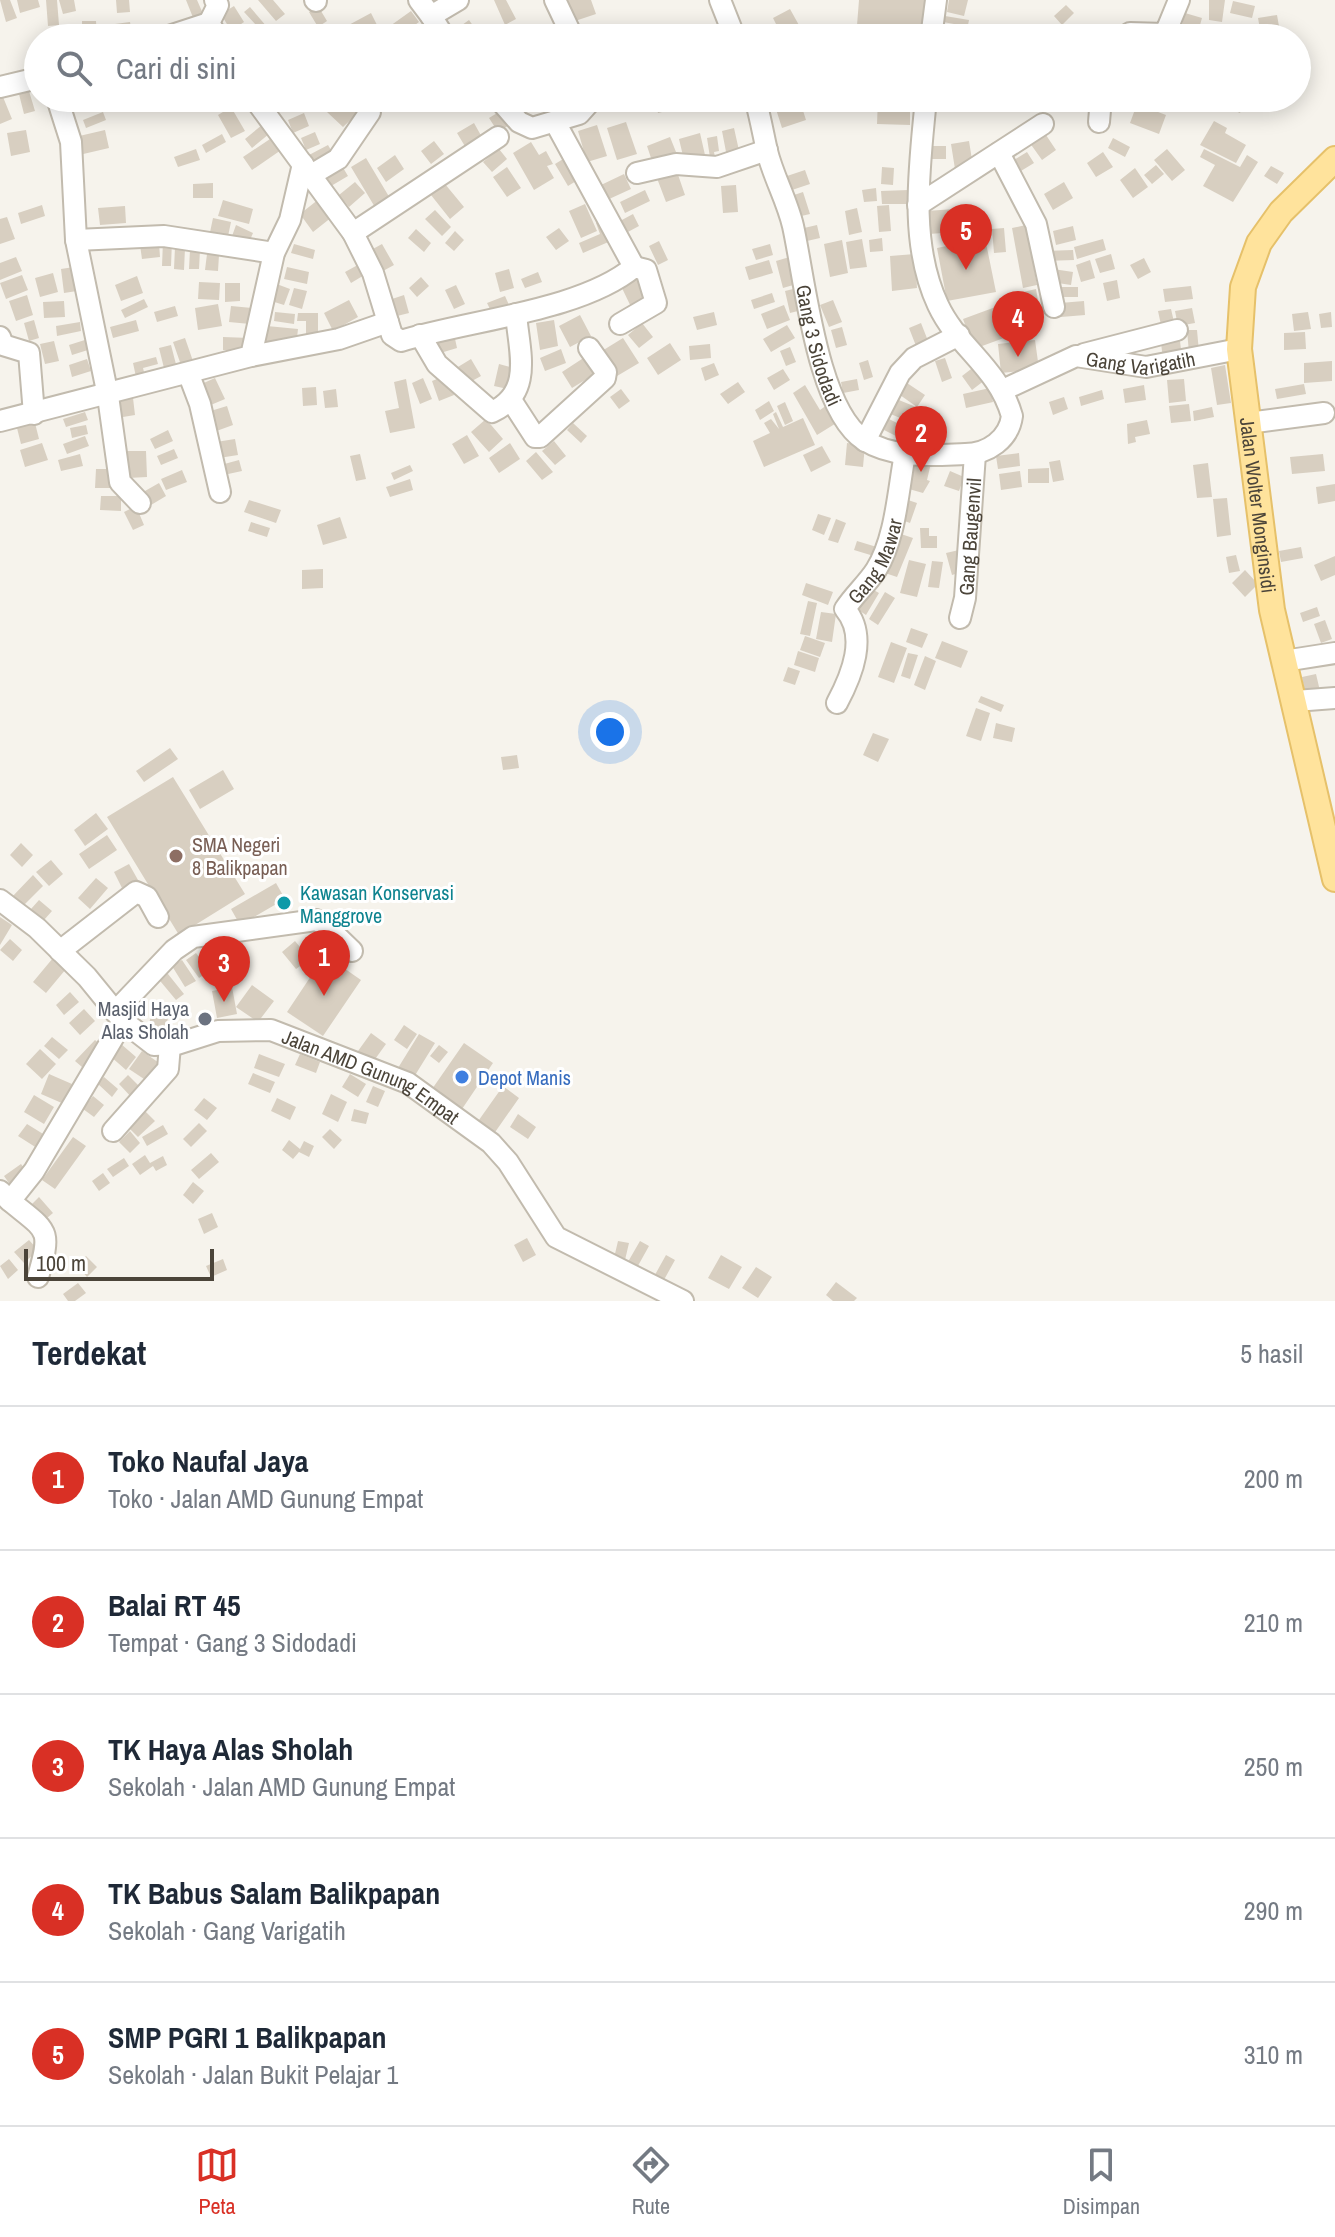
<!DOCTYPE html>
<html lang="id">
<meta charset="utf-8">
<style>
body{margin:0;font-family:"Archivo Narrow",sans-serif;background:#f2f2f3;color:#1f2937}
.scale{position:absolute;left:24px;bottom:20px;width:190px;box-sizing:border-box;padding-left:8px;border:4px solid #4b4439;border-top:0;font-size:22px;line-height:28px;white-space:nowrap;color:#4b4439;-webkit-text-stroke:6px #fff;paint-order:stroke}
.you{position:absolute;left:610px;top:732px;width:28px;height:28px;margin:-20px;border:6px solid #fff;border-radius:50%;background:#1a73e8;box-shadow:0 0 0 12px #1a73e833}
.badge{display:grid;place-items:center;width:52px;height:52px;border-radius:50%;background:#d93025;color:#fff;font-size:26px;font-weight:700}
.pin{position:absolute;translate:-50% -66px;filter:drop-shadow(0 2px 4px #0008)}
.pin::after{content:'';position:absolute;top:42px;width:28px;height:24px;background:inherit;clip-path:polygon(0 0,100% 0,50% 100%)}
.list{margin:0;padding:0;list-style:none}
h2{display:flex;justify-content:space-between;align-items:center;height:104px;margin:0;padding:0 32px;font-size:34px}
h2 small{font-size:26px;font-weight:400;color:#747a83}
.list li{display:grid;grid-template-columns:52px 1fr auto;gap:24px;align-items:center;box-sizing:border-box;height:144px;padding:0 32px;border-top:2px solid #e0e1e3}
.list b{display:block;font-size:30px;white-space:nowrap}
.list p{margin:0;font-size:26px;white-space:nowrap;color:#747a83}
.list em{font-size:26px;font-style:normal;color:#747a83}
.icon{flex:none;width:44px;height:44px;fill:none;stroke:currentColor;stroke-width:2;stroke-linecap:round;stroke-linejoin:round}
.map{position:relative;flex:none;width:1335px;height:1301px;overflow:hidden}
.search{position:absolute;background:#fff;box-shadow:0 4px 20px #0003;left:24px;right:24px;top:24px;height:88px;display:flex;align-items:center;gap:20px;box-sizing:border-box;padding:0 28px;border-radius:44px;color:#747a83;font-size:30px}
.sheet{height:824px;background:#fff}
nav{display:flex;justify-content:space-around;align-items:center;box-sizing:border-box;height:112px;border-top:2px solid #e0e1e3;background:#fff;font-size:22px;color:#747a83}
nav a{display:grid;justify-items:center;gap:4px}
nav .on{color:#d93025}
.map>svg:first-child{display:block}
.building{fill:#d8cfc1}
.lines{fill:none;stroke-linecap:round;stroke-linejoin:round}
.minor-casing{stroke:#c2bbae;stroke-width:24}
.major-casing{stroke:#e6c16a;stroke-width:28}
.minor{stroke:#fff;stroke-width:20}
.major{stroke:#ffe39c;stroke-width:24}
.education-dot{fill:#8d6e63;stroke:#fff;stroke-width:3}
.culture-dot{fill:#0f9aa8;stroke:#fff;stroke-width:3}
.worship-dot{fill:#6b7280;stroke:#fff;stroke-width:3}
.shop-dot{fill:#3f7fe0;stroke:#fff;stroke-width:3}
.labels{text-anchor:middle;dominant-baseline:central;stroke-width:6;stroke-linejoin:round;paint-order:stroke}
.street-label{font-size:20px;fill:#4b4439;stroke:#fff}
.education-label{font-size:20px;fill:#785e54;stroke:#fff;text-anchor:start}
.culture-label{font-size:20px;fill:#0d838f;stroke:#fff;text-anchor:start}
.worship-label{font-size:20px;fill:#5b616d;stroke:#fff;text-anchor:end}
.shop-label{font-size:20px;fill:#366cbe;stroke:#fff;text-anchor:start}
</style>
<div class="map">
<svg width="1335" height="1301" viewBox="0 0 1335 1301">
<rect width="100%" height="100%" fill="#f6f3ec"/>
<!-- building -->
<path class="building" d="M0 0H10L17 18 6 22Z
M17 0H38L40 7 20 13Z
M46 0H57L59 25 48 26Z
M59 0H74L76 11 63 14Z
M116 0H129L130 12 117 13Z
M186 0H197L204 16 194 20Z
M258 0H273L285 14 276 21Z
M494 0H506L516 19 505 25Z
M567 0H591L596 14 575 21Z
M859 0H933L930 38H856Z
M949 0H968L964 16 947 12Z
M1209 0H1225L1222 22 1209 20Z
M1233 1 1255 6 1252 18 1230 13Z
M1066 5 1074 13 1062 25 1054 16Z
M234 6 244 22 231 31 221 14Z
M318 6 327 21 318 27 309 12Z
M250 7 273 34 268 38 244 12Z
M790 9 800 27 782 36 773 18Z
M411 11 419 22 397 38H389L383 31Z
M371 13 379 29 361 38H351L345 27Z
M1185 13 1202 18 1198 32 1181 28Z
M1277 15 1280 32 1261 35 1258 18Z
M945 16 969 20 966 35 952 33 954 24 943 22Z
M469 20 476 30 465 38H450L448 35Z
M82 21H96L97 38H82Z
M130 22 133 38H117L115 24Z
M519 24 529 38H512L508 32Z
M992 24 1009 35 1007 38H995L987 33Z
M29 91 35 111 24 114 19 94Z
M3 97 12 119 0 124V98Z
M341 98 358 113 343 127 327 112Z
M654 98H667L670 110 658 113Z
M799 98 806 120 782 128 775 106Z
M878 98H910V125L877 124Z
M1184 98H1203L1196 112 1181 105Z
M1221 98H1246L1240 113 1219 104Z
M1137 104 1166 115 1159 134 1130 123Z
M231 107 245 131 231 138 218 115Z
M502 110 511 124 498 132 489 118Z
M103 112 106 120 86 128 83 120Z
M304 113 309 126 293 133 288 120Z
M1214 121 1227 128 1225 133 1246 145 1236 163 1200 145Z
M626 122 637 154 617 160 607 128Z
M474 123 483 139 466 148 457 133Z
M262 125 269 134 252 148 245 139Z
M597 125 607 156 587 162 578 131Z
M734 128 740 155 727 157 722 131Z
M1042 129 1056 150 1042 160 1027 139Z
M26 130 30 152 11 156 7 133Z
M105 130 109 148 79 155 75 137Z
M315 132 320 144 306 150 301 138Z
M700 133 705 155 684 160 679 139Z
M222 134 226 142 206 153 202 145Z
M276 135 284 148 252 170 243 157Z
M717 136 719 151 714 152 716 163 711 164 707 138Z
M670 137 676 152 652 161 647 146Z
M1113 138 1130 147 1125 157 1108 148Z
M434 141 444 154 431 164 421 151Z
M969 141 973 166 955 169 951 144Z
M531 142 539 155 546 151 553 164 547 166 554 178 534 190 513 153Z
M328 145 335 157 316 168 309 155Z
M925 146H946V159H925Z
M196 149 200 160 178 167 174 157Z
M499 149 507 159 492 172 483 162Z
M1167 149 1185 170 1172 181 1154 160Z
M1204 149 1240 167 1247 155 1258 162 1233 202 1203 186 1215 165 1200 157Z
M1027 152 1034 163 1016 174 1009 163Z
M1103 152 1113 167 1096 177 1087 163Z
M395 155 404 169 386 182 377 168Z
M568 156 581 178 568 186 555 164Z
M366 158 394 205 379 214 351 167Z
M1156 165 1164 174 1152 184 1144 175Z
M342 166 348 176 331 186 326 177Z
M675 166 685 195 666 202 655 173Z
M1271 166 1284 173 1277 184 1264 176Z
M507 167 521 188 507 197 493 177Z
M882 167 894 168 893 185 881 184Z
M1135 168 1148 187 1133 198 1120 180Z
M805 170 810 184 786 192 781 178Z
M624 174 631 189 607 200 601 185Z
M355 182 365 193 349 207 339 195Z
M1064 182 1073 198 1053 210 1044 194Z
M213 183V198H193V184Z
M445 184 464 207 450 219 431 195Z
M736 185 738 212 723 213 721 186Z
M876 188 877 201 864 202 862 190Z
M645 190 650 201 625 213 620 202Z
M909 190V204H882L881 191Z
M803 192 810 214 797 217 791 196Z
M319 199 332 217 313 232 300 214Z
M223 200 253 209 249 224 218 216Z
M585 204 597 231 581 238 569 211Z
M42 205 45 216 21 224 18 213Z
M889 205 891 231 879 232 877 206Z
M125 206 126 223 100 225 98 208Z
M857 208 862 232 849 235 845 211Z
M954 209 956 232 929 234 927 211Z
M435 210 451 227 442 236 425 219Z
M633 214 639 226 626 233 620 221Z
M7 217 15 239 0 244V219Z
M213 218 231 222 227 241 209 237Z
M603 220 613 240 583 253 579 243 600 234 596 223Z
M236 225 253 233 250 240 231 239Z
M817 225 820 238 807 241 804 228Z
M1026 225 1037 285 1023 288 1012 228Z
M1073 226 1076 240 1056 245 1053 231Z
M559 228 569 241 556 250 546 237Z
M1004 228 1006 252 994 253 992 229Z
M416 229 431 243 424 252 408 238Z
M455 231 464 240 454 251 445 243Z
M882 238 883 251 870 252 869 240Z
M985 238 996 292 947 301 937 248Z
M862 239 867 267 850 269 846 242Z
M1103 239 1106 250 1077 259 1074 247Z
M842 240 848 273 830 277 824 244Z
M163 241H172L171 266H162Z
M659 241 668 260 658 265 649 246Z
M159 243 160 257 142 259 140 245Z
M294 244 315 250 313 259 291 253Z
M382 244 394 265 383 271 371 250Z
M770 244 773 255 756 260 752 249Z
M175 247 185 248 184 270 174 269Z
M190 250H200L199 269H189Z
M1073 250 1074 260 1045 261V251Z
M207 254 219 255 218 271 205 270Z
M915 254 917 288 892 291 890 256Z
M1111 254 1115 269 1100 273 1095 259Z
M793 256 800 283 783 288 776 261Z
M16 257 22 271 0 280V263Z
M1144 258 1151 272 1138 279 1130 265Z
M769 260 773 273 749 280 745 267Z
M1090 260 1095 278 1081 282 1076 265Z
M365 261 371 271 351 283 345 272Z
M74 267 77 291 64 293 61 269Z
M287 267 309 272 307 284 284 279Z
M509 269 514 288 500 292 495 273Z
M1053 269 1073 272 1071 285 1051 282Z
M538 272 542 282 525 288 521 279Z
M53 273 58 292 40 297 35 278Z
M22 275 28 290 6 299 0 283Z
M137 276 143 293 121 301 115 285Z
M421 277 429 286 417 297 409 288Z
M638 277 650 302 633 311 621 286Z
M1117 280 1120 298 1107 301 1103 283Z
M199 282 220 283 219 300 198 299Z
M225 283H240V301L225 302Z
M274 283 290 289 284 305 268 300Z
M456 285 465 304 454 309 445 290Z
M1191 286 1193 299 1165 302 1163 289Z
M801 287 806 309 790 313 785 291Z
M1058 287H1078V297H1058Z
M294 288 307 291 302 309 289 305Z
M1036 289 1039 306 1026 309 1023 292Z
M772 293 775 302 754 309 751 300Z
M27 295 33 315 16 321 9 301Z
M404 295 409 313 397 316 392 299Z
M505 296 509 305 492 313 487 303Z
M144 299 148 307 125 318 121 310Z
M349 300 358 317 333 331 324 313Z
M833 300 842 322 829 327 820 305Z
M64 301 65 317 44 318 43 302Z
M1084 301 1085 315 1061 317 1060 303Z
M218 304 222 326 198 330 195 308Z
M784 305 790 320 767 329 761 314Z
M1001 305 1012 335 974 349 963 319Z
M175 306 178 316 157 322 154 312Z
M231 306 252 308 250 324 229 322Z
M1192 308 1195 323 1178 326 1175 311Z
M1171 309 1174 322 1161 325 1158 311Z
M275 312 295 314 294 324 274 321Z
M714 312 717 325 697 330 693 317Z
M1308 312 1311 329 1294 331 1292 314Z
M1331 312 1332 327 1321 328 1319 314Z
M298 313H318V342L306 341V321H297Z
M580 315 591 336 570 347 559 326Z
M34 320 39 338 29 341 24 323Z
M136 320 139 331 113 338 110 327Z
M554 320 558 346 540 350 536 323Z
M80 322 81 331 57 336 56 326Z
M642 323 653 337 639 348 628 335Z
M921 323 930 346 918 351 909 328Z
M787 325 795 338 771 352 763 339Z
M267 326 298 329 296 347 265 344Z
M842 327 847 345 836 348 831 330Z
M1187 330H1197L1199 352 1189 353Z
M1305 332 1306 349 1284 350V333Z
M454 334 457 348 437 354 433 339Z
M223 337 250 338V351L223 350Z
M185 338 194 364 182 368 173 342Z
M623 338 639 363 612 379 597 354Z
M88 339 91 349 72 355 69 345Z
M1035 340 1039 369 1001 373 998 344Z
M54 341 59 361 45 364 40 344Z
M1180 341 1182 358 1163 359 1161 343Z
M670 343 681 360 658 375 647 358Z
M710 344 711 358 690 360 689 346Z
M171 345 178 372 166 376 159 348Z
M790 347 796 362 786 366 780 351Z
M561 349 566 363 545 371 540 358Z
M156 357 158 364 143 368 147 384 138 386 133 363Z
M585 357 595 374 572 388 562 372Z
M945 358 952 378 942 382 935 361Z
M87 359 91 371 72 377 69 365Z
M471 359 481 376 463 386 453 370Z
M868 360 873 377 864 380 859 363Z
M1332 361V381L1304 383V363Z
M714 363 719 375 705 381 701 368Z
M499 364 517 369 512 390 494 386Z
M1225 365 1231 403 1217 405 1211 368Z
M975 366 985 380 972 390 962 376Z
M783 369 790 380 774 390 767 378Z
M447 375 454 395 439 401 432 381Z
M215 378 225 399 206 407 197 386Z
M423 378 432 399 420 404 412 383Z
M406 379 415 428 390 433 385 411 399 408 394 382Z
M857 379 859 390 843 393 841 382Z
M1184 379 1186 401 1169 403 1167 380Z
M738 382 745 392 728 404 720 394Z
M907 383 925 395 917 407 900 395Z
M1304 384 1306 394 1277 399 1275 389Z
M805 385 820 410 827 405 838 422 817 435 793 393Z
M1144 385 1146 400 1125 403 1123 389Z
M316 387 317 405 303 406 302 388Z
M990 388 993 402 966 408 963 394Z
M336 389 338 407 325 408 323 391Z
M621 389 630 401 619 409 610 397Z
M1102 390 1104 399 1081 406 1079 397Z
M1064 397 1068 409 1053 415 1049 402Z
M133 398 135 415 117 418 115 400Z
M894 398 916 407 910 422 888 413Z
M769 401 774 411 760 420 755 410Z
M785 402 793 421 785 425 777 406Z
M1189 404 1191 421 1171 423 1169 406Z
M227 406 233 425 211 433 204 413Z
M1212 407 1214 417 1194 421 1193 411Z
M85 412 88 420 66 427 63 419Z
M776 412 783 427 803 418 815 445 764 467 753 441 770 433 764 423 771 419 779 429 773 414Z
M486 419 503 439 489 452 471 432Z
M889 419 905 427 900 438 884 430Z
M1147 420 1150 434 1135 437 1136 442 1128 444 1127 424Z
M35 423 39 439 21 444 17 428Z
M573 423 587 436 581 443 567 430Z
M86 425 88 434 72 438 70 428Z
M168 430 173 441 155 449 150 439Z
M467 435 479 456 464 464 452 444Z
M85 436 89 446 67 454 63 444Z
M235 439 238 455 219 458 216 442Z
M554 441 566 456 555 465 542 451Z
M42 443 48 460 25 467 20 450Z
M510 443 520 459 499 473 489 458Z
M847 443 865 445 863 467 845 465Z
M822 446 831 462 811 472 803 455Z
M174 449 178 458 161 465 157 456Z
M123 451H146L147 477 128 478Z
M536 452 553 472 542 480 526 461Z
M1019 453 1020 466 998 469 996 456Z
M80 454 83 466 61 471 58 460Z
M360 454 366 479 356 481 350 456Z
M1323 454 1325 471 1292 474 1290 457Z
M917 459 931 463 927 480 930 481 923 493 909 489Z
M239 460 242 471 219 476 217 466Z
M1060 460 1064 480 1053 482 1049 462Z
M1208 463 1212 497 1197 498 1193 465Z
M410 465 413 471 394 480 391 473Z
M1049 468V483H1028V469Z
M96 469H113V488H95Z
M182 470 187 482 166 490 161 479Z
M950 471 964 477 959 491 944 486Z
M1020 471 1022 487 1001 490 999 474Z
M410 479 413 490 390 497 386 487Z
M159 483 166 496 146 508 138 495Z
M1335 484V501L1318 504 1316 487Z
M101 496H121V511L100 510Z
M1227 498 1231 535 1217 537 1213 499Z
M905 499 917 503 910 523 899 519Z
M249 500 281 510 276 523 244 512Z
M136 506 144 525 133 530 124 512Z
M818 514 831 518 824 535 812 530Z
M340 517 347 538 323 545 317 525Z
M836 519 846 523 838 543 828 540Z
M251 522 270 528 267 537 248 531Z
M920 528H929V536H937V548H921Z
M895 532 913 538 897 577 882 572Z
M857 541 880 548 877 557 854 550Z
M1301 547 1303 558 1281 562 1279 551Z
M959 550 965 571 952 575 946 553Z
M1236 555 1240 571 1229 573 1226 557Z
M1335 556V575L1321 581 1314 565Z
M909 560 926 564 917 597 900 593Z
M932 561 943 562 939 588 928 587Z
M323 569V588L302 589V570Z
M1245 570 1258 584 1245 597 1232 583Z
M806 583 833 592 828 605 802 595Z
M870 588 879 593 866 615 857 609Z
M885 592 895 598 878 625 869 619Z
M808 601 817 603 810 636 800 634Z
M1317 607 1320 616 1303 622 1300 613Z
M821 612 836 614 832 642 816 639Z
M1325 620 1332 639 1321 643 1314 624Z
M911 628 928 634 922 648 906 642Z
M805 636 825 643 820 657 800 650Z
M942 641 968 651 961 668 935 658Z
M891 642 907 648 894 683 878 677Z
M798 651 819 658 815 672 794 665Z
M908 653 918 655 910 679 901 676Z
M925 656 936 661 925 690 914 685Z
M788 667 800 671 795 685 783 681Z
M1316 674 1320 691 1305 694 1302 677Z
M981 696 1004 705 1001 712 978 702Z
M976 708 990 713 981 741 966 736Z
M996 723 1015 728 1012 742 993 738Z
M873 733 889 739 878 762 863 755Z
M170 748 178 759 144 782 136 771Z
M517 755 519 768 503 770 501 757Z
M223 770 234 789 200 809 189 790Z
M173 777 245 894 179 935 107 817Z
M96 813 108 829 85 846 74 830Z
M107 835 117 850 89 869 79 854Z
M21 843 33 855 22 867 10 855Z
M51 860 63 874 49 886 36 872Z
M129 864 138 880 122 888 114 872Z
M33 875 43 886 21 908 11 898Z
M96 878 108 888 90 909 78 898Z
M276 883 285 899 240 925 231 909Z
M39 900 52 911 36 929 23 918Z
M0 917 12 925 0 945Z
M10 939 22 950 13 961 0 950Z
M295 941 310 959 296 969 282 952Z
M216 949 228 966 214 975 202 958Z
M196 953 209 971 199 978 186 960Z
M325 955 361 980 323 1036 287 1012Z
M53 958 66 969 46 993 33 982Z
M182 960 196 981 185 987 172 966Z
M164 969 184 994 176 1000 156 976Z
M252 985 274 1001 258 1022 236 1007Z
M232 987 237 1014 217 1018 212 991Z
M70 992 79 1002 64 1015 56 1005Z
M156 1001 172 1006 164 1031 148 1026Z
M84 1009 95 1021 80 1035 69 1023Z
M404 1025 417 1034 407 1049 394 1040Z
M371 1033 386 1044 373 1062 358 1051Z
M419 1034 435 1043 414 1077 398 1068Z
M52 1037 68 1050 59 1059 44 1046Z
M95 1040 102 1046 82 1067 75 1061Z
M464 1043 493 1063 460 1112 430 1092Z
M121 1044 136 1057 126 1070 110 1056Z
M439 1045 448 1052 439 1063 430 1056Z
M40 1049 56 1064 42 1079 26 1064Z
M142 1051 162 1065 150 1083 129 1069Z
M259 1054 285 1064 279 1077 254 1068Z
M300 1054 320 1062 316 1073 295 1065Z
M253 1073 275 1082 270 1093 248 1084Z
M49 1074 72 1084 64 1104 41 1094Z
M350 1074 366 1084 358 1097 342 1087Z
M128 1075 144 1091 134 1100 119 1084Z
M104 1077 118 1089 112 1097 98 1084Z
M373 1086 385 1091 378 1107 366 1102Z
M503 1086 519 1098 491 1138 474 1127Z
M331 1094 347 1102 338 1122 322 1114Z
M34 1095 54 1107 44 1124 24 1112Z
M93 1096 104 1105 94 1117 83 1109Z
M204 1098 217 1108 207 1120 194 1110Z
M277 1098 296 1107 290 1120 271 1111Z
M354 1109 369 1113 366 1124 351 1121Z
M145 1111 155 1121 138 1137 129 1128Z
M518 1114 536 1127 528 1139 510 1127Z
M199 1123 207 1131 191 1147 183 1139Z
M27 1124 48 1137 40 1150 18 1136Z
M163 1125 168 1134 147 1146 142 1137Z
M330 1129 342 1140 334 1149 322 1137Z
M130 1131 140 1143 130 1153 119 1142Z
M73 1137 86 1146 55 1189 42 1180Z
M289 1140 300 1149 304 1141 314 1146 309 1157 299 1152 293 1159 282 1150Z
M211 1153 219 1162 199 1179 191 1170Z
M145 1155 150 1163 163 1156 167 1165 156 1171 153 1166 140 1175 132 1164Z
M124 1158 129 1166 113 1177 107 1169Z
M21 1164 28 1174 11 1186 4 1176Z
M103 1173 110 1183 99 1191 92 1181Z
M193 1182 204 1191 193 1204 183 1195Z
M39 1197 53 1213 41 1223 28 1208Z
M212 1213 218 1227 204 1234 198 1219Z
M527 1238 536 1255 523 1262 514 1245Z
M29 1240 38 1250 24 1263 14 1252Z
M618 1241 629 1243 625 1260 614 1258Z
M640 1241 649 1246 634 1273 625 1267Z
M666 1255 675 1260 660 1287 651 1282Z
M721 1255 742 1267 729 1289 708 1278Z
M86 1256 97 1267 87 1277 77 1265Z
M9 1259 18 1270 8 1279 0 1266Z
M223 1259 227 1270 211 1277 206 1266Z
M756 1267 772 1277 758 1298 742 1288Z
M836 1282 857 1298 854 1301H833L826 1295Z
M78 1283 86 1293 75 1301H68L63 1294Z"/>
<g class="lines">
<!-- minor casing -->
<g class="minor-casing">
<g id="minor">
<path d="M215 0 218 5 209 23 218 38"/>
<path d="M315 0 316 1"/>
<path d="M419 0 431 16 458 0"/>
<path d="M555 0 573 38"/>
<path d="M720 0 735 38"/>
<path d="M431 16 445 38"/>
<path d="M163 38 209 23"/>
<path d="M931 38 936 0"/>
<path d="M1123 38 1130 33 1165 34 1179 0"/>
<path d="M0 87 38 78"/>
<path d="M57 98 71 142 76 240 108 396 120 482 140 503"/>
<path d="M254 98 353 233 373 273 392 335 401 341C469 320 581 311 634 267L555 122"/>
<path d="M498 98 519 122 532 128 579 114 588 104 587 98"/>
<path id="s1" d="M755 98C760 116 763 133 767 151 773 176 787 200 793 226 805 280 817 409 864 440 894 459 932 455 965 454 988 454 1009 439 1012 416 998 367 958 348 938 305 908 241 920 165 926 98"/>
<path d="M1099 122 1101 98"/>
<path d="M999 153 1036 224 1054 307"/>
<path d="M637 173 676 164 717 167 767 150"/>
<path d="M311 175 338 159 370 112"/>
<path d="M918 205 1043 124"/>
<path d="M353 233 498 137"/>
<path d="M76 240 164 236 274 253"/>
<path d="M620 324 656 303 646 270 634 267"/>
<path d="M420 335 437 364 492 412C534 393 519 351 516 314"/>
<path d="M0 337 3 345 29 353 34 414"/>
<path d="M1084 354 1177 330"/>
<path d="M251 356 339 339 388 322"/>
<path d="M189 375 200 404 220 492"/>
<path id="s2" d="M1003 390 1076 356 1146 367 1239 349"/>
<path d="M511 400 535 437H540L605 378 606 372 589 348"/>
<path d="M0 421 251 356 274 253 290 220 303 164"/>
<path d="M1248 423 1324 413"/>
<path d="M865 441 900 373 914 358 959 335"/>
<path id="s3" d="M960 618 965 598 975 454"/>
<path d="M1284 661 1335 653"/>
<path d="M1295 701 1335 698"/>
<path id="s4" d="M837 703C852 675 868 636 845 609 854 595 867 584 876 570 896 538 898 490 905 454"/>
<path id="s5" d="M0 900 37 928 87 977 123 1021 154 1045 177 1044 218 1031 271 1030 408 1083 491 1143 508 1162 556 1237 683 1301"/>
<path d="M60 951 136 892 147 897 158 917"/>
<path d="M115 1012 174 950 193 937 316 920 324 924 352 951"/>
<path d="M113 1131 168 1069 170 1045"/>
<path d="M0 1191 10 1201 34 1171 123 1021"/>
<path d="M10 1201C48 1232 52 1228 38 1277"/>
</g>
</g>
<!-- major casing -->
<g class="major-casing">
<g id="major">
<path id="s6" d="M1335 159 1281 212 1259 243 1243 287 1239 349 1272 610 1335 879"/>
</g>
</g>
<!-- minor -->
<use href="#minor" class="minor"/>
<!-- major -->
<use href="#major" class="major"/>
</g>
<!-- markers -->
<circle class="education-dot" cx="176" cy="856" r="8"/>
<circle class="culture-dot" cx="284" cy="903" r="8"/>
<circle class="worship-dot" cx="205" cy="1019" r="8"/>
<circle class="shop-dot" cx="462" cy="1077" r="8"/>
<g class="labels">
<!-- street labels -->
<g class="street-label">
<text stroke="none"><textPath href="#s1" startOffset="256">Gang 3 Sidodadi</textPath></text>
<text stroke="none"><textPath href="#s2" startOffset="146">Gang Varigatih</textPath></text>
<text stroke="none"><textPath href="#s6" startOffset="380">Jalan Wolter Monginsidi</textPath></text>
<text stroke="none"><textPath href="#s3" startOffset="82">Gang Baugenvil</textPath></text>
<text stroke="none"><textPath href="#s4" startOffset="158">Gang Mawar</textPath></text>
<text stroke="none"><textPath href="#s5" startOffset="442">Jalan AMD Gunung Empat</textPath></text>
</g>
<!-- education labels -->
<g class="education-label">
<text x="192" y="844">SMA Negeri<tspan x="192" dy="23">8 Balikpapan</tspan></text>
</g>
<!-- culture labels -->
<g class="culture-label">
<text x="300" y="892">Kawasan Konservasi<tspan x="300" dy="23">Manggrove</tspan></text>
</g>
<!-- worship labels -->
<g class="worship-label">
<text x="189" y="1008">Masjid Haya<tspan x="189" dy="23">Alas Sholah</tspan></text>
</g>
<!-- shop labels -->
<g class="shop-label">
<text x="478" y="1077">Depot Manis</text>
</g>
</g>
</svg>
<div class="scale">100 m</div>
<div class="you"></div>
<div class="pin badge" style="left:324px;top:996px">1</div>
<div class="pin badge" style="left:921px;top:472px">2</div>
<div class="pin badge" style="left:224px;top:1002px">3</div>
<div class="pin badge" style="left:1018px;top:357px">4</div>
<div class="pin badge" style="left:966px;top:270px">5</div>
<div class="search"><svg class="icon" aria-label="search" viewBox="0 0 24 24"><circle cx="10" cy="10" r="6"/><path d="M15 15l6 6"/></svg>Cari di sini</div>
</div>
<section class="sheet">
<h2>Terdekat<small>5 hasil</small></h2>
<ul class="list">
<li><span class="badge">1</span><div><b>Toko Naufal Jaya</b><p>Toko · Jalan AMD Gunung Empat</p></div><em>200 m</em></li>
<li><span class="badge">2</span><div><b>Balai RT 45</b><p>Tempat · Gang 3 Sidodadi</p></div><em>210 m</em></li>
<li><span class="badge">3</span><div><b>TK Haya Alas Sholah</b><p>Sekolah · Jalan AMD Gunung Empat</p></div><em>250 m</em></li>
<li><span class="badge">4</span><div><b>TK Babus Salam Balikpapan</b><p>Sekolah · Gang Varigatih</p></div><em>290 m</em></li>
<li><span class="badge">5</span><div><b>SMP PGRI 1 Balikpapan</b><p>Sekolah · Jalan Bukit Pelajar 1</p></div><em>310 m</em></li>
</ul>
</section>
<nav>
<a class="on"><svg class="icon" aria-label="map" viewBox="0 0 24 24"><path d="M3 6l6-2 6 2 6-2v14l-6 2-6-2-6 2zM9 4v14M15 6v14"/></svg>Peta</a>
<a><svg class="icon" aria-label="directions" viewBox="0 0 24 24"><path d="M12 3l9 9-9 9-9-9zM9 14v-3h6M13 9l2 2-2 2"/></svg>Rute</a>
<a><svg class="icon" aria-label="saved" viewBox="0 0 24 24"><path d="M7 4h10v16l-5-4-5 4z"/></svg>Disimpan</a>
</nav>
